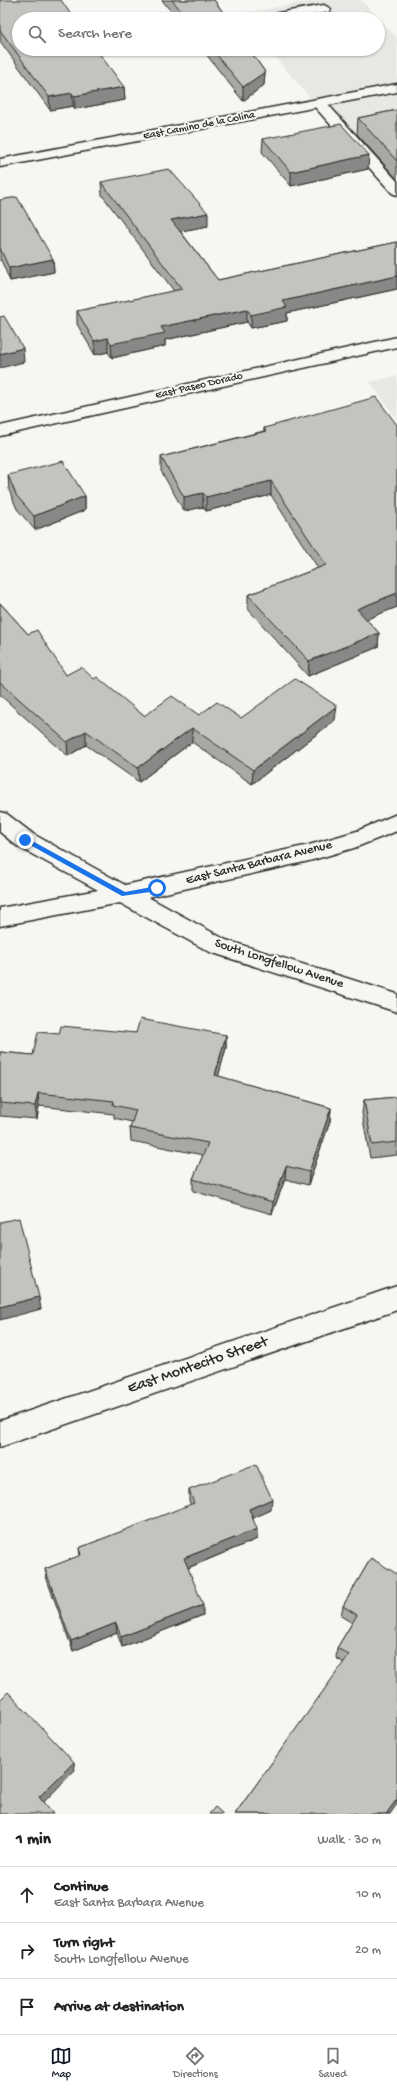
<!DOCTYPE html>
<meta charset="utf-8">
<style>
body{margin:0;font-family:"Gochi Hand",sans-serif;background:#f2f2f2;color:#222}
.stop{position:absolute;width:12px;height:12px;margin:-9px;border:3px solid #1a73e8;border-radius:50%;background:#fff}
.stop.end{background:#1a73e8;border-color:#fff;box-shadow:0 1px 4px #0008}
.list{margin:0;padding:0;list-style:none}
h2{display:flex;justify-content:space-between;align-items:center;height:52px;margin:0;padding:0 16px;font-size:17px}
h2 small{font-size:13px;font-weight:400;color:#767676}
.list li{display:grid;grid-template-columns:26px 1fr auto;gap:12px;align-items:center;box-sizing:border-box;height:56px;padding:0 16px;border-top:1px solid #e0e0e0}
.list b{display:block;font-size:15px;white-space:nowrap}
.list p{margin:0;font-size:13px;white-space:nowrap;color:#767676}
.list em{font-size:13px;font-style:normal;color:#767676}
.icon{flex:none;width:22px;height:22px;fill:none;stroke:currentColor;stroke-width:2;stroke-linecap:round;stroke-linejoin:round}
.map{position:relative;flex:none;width:397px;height:1814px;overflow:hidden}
.search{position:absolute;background:#fff;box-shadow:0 1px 3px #0004;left:12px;right:12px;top:12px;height:44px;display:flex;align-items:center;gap:10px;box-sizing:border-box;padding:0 14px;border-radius:22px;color:#767676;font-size:15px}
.sheet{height:220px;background:#fff}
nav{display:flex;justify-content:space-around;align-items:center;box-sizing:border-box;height:56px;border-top:1px solid #e0e0e0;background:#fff;font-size:11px;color:#767676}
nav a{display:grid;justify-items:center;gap:2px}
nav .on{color:#111827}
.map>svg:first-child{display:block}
.built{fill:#e7e7e3}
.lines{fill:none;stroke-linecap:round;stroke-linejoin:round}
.service-casing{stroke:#2b2b2b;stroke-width:3}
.minor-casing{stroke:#2b2b2b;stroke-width:3}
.service{fill:#f6f6f2;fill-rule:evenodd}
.minor{fill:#f6f6f2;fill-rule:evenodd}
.wall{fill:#a8a8a5;stroke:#2b2b2b}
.shaded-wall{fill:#888886;stroke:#2b2b2b}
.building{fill:#c3c3c0;stroke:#2b2b2b}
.route{fill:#1a73e8}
.labels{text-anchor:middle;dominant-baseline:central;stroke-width:4;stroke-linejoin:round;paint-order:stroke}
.far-street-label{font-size:11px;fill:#2b2b2b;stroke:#f6f6f2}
.street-label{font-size:13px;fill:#2b2b2b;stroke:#f6f6f2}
.near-street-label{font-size:16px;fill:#2b2b2b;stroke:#f6f6f2}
</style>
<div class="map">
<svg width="397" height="1814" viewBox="0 0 397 1814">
<rect width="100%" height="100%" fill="#f6f6f2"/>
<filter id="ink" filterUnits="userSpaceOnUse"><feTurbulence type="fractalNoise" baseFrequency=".025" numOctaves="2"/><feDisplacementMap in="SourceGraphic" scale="8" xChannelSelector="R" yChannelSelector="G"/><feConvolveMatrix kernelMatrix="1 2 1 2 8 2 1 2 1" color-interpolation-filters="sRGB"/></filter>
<g filter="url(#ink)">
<!-- built -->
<path class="built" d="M316 0H361L397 38V199L268 49H378V19H243L238 14Z
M397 376V419L370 382Z"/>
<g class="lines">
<!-- service casing -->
<g class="service-casing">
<path id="service" d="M324 5 331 9 329 12 290 19H273L271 17 278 13Z
M319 99 324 100 397 181V195L392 193 314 106 312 103 314 100Z"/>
</g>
<!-- minor casing -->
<g class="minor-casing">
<path id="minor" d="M397 84V92L0 167V159Z
M397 337V347L0 436V426Z
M0 812 7 814 33 834 125 885 309 845 357 831 397 814V831L354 848 309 861 148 897 226 940 397 994V1012L210 952 120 903 0 926V908L98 890 17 846 0 832Z
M397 1286V1310L0 1447V1421Z"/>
</g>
<!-- service -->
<use href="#service" class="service"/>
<!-- minor -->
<use href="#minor" class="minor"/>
</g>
<!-- wall -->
<path class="wall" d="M0 0 124 87 125 100 75 109 73 106 50 110 0 41Z
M162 0H214L228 19H177Z
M202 49H249L265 72 264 85 243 101Z
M397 110V179L357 134 358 118Z
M263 139 368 169 291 186 262 152Z
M101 182 208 226 180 231 218 280 397 242V289L287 313V321L251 328 247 322 165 340V346L112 358 108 352 95 355 77 324V311L174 291 102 195Z
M0 200 53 259 54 272 10 281 1 260 0 261Z
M397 425V607L366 619 379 633 378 647 308 676 248 609V595L318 568 271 495 206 511 203 507 184 511 161 471V457L264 431V428Z
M8 475 85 496V510L35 530 17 509 9 490Z
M0 603 28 634 66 675 94 679 144 716 199 715 241 718 335 720 252 784 192 742 139 782 86 745 68 756 0 695Z
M136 1033 226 1035V1048L218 1076 331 1108 330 1121 308 1185 285 1179 272 1214 193 1191V1179L203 1155 131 1141 130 1128 132 1122 114 1118V1114L39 1106 37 1119 0 1116V1052L33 1055 59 1034Z
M397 1097V1155L370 1158 362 1113 364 1100Z
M189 1490 271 1510 253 1518 257 1539 188 1568 203 1615 122 1647 117 1633 73 1651 47 1580 45 1569 80 1556 79 1548 191 1505 189 1501Z
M371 1558 390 1814H235L344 1663 336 1658 337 1648 352 1623 341 1616 343 1606Z"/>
<!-- shaded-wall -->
<path class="shaded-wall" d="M265 72 264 85 243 101V87Z
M124 87 125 100 75 109 74 96Z
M72 93 73 106 50 110 49 97Z
M369 155 368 169 291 186V172Z
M208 213V226L171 233V220Z
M53 259 54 272 10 281 9 268Z
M397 276V289L287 313V321L251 328V315L283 301Z
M247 309V322L165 340V346L112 358 111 344 161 327Z
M108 338V352L95 355 94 341Z
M23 348 24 362 0 368V354Z
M271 481V495L206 511V497Z
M203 493V507L184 511V497Z
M85 496V510L35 530 34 516Z
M397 593V607L355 624 357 609Z
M379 633 378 647 308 676 309 661Z
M337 706 335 720 252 784 253 770Z
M192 728V742L139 782 138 768Z
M86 731V745L68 756 67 742Z
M226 1035V1048L215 1089V1075Z
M38 1093 39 1106 37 1119 35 1106Z
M331 1108 330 1121 308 1185 309 1172Z
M286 1166 285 1179 272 1214 273 1202Z
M39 1297 41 1309 0 1320V1307Z
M272 1499 271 1510 249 1520V1509Z
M257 1529V1539L185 1569 184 1558Z
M203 1605V1615L122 1647 121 1637Z
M116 1623 117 1633 73 1651 71 1641Z
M74 1762 75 1770 41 1805 39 1797Z
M397 1799V1804L390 1814H386Z"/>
<!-- building -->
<path class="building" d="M0 0H61L74 19H19V49H96L124 87 74 96 72 93 49 97 0 30Z
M172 0H214L228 19H188Z
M212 49H249L265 72 243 87Z
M397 110V161L358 118Z
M341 124 369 155 291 172 263 139Z
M169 169 208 213 171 220 218 280 397 242V276L283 301 287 307 251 315 247 309 161 327 165 333 111 344 108 338 94 341 77 311 182 289 101 182Z
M17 197 53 259 9 268 0 248V200Z
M4 316 23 348 0 354V317Z
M376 397 397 425V593L357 609 379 633 309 661 248 595 326 565 271 481 206 497 203 493 184 497 161 457 266 431 264 428Z
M63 461 85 496 34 516 16 495 8 475Z
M0 603 28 634 37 630 66 675 81 667 94 679 97 677 144 716 172 696 199 715 217 702 241 718 295 679 337 706 253 770 192 728 138 768 86 731 67 742 0 682Z
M140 1019 226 1035 215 1075 331 1108 309 1172 286 1166 273 1202 193 1179 208 1143 130 1128 136 1110 113 1105 114 1101 38 1093 35 1106 0 1103V1052L33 1055 38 1032 59 1034 61 1026 136 1033Z
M397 1097V1142L372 1145 364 1100Z
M19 1218 39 1297 0 1307V1222Z
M256 1464 272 1499 249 1509 257 1529 184 1558 203 1605 121 1637 116 1623 71 1641 45 1569 81 1555 79 1548 194 1503 189 1490Z
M371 1558 397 1574V1799L386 1814H356L355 1813 353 1814H235L349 1655 337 1648 357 1615 343 1606Z
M8 1692 74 1762 39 1797 53 1814H0V1700Z
M215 1807 223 1814H209Z"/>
</g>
<!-- route -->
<path class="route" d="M23 838H27L125 892 157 886 160 888 157 891 122 896 23 841Z"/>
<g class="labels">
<!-- far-street labels -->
<g class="far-street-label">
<text transform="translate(199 126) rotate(-11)">East Camino de la Colina</text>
<text transform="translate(199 386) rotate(-13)">East Paseo Dorado</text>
</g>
<!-- street labels -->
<g class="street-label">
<text transform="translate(259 863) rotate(-14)">East Santa Barbara Avenue</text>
<text transform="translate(279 964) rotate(18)">South Longfellow Avenue</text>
</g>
<!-- near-street labels -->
<g class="near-street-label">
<text transform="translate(198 1366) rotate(-19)">East Montecito Street</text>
</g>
</g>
</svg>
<div class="stop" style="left:157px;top:888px"></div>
<div class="stop end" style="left:25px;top:840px"></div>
<div class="search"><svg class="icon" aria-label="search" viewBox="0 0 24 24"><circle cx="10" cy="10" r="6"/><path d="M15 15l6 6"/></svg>Search here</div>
</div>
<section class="sheet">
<h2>1 min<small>Walk · 30 m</small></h2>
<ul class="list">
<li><svg class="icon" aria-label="ahead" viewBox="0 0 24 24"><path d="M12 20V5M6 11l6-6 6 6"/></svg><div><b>Continue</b><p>East Santa Barbara Avenue</p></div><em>10 m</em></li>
<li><svg class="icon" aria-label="right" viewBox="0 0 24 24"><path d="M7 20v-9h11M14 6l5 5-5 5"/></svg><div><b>Turn right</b><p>South Longfellow Avenue</p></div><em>20 m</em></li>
<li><svg class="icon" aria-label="arrive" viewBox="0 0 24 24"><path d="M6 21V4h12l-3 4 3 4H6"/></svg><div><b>Arrive at destination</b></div></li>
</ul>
</section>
<nav>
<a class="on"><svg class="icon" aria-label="map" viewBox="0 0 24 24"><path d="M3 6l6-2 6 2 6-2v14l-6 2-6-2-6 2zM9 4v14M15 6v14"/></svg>Map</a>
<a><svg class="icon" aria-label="directions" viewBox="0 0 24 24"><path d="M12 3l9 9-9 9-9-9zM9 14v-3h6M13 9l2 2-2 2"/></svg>Directions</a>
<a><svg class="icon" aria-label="saved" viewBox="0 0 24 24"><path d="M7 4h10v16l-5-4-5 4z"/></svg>Saved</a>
</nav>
